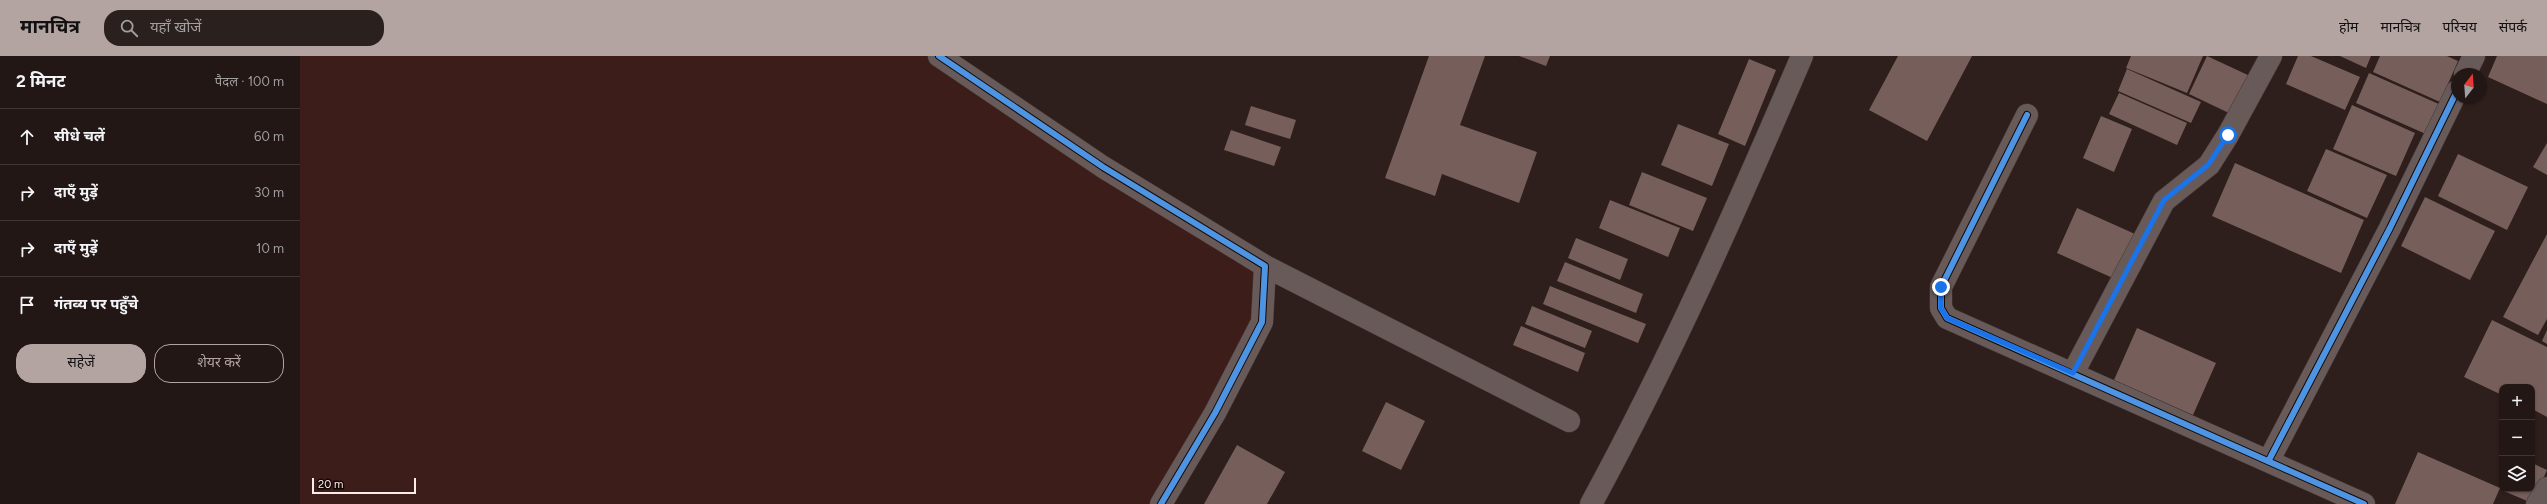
<!DOCTYPE html>
<html lang="hi">
<meta charset="utf-8">
<style>
body{margin:0;font-family:Figtree,"Noto Sans Devanagari",sans-serif;background:#2a201e;color:#f1f3f6}
.controls{position:absolute;right:12px;bottom:12px;display:grid;overflow:hidden;border-radius:8px;box-shadow:0 1px 3px #0004}
.controls button{width:36px;height:36px;display:grid;place-items:center;padding:0;border:0;border-bottom:1px solid #3f3634;background:#221715;color:#f1f3f6;font:20px sans-serif}
.compass{position:absolute;left:2151px;top:12px;width:36px;height:36px;border-radius:50%;background:#221715;box-shadow:0 1px 3px #0004;rotate:17deg}
.scale{position:absolute;left:12px;bottom:10px;width:104px;box-sizing:border-box;padding-left:4px;border:2px solid #fcece9;border-top:0;font-size:11px;line-height:14px;white-space:nowrap;color:#fcece9;-webkit-text-stroke:3px #140806;paint-order:stroke}
.stop{position:absolute;width:12px;height:12px;margin:-9px;border:3px solid #1a73e8;border-radius:50%;background:#fff}
.stop.end{background:#1a73e8;border-color:#fff;box-shadow:0 1px 4px #0008}
.list{margin:0;padding:0;list-style:none}
h2{display:flex;justify-content:space-between;align-items:center;height:52px;margin:0;padding:0 16px;font-size:17px}
h2 small{font-size:13px;font-weight:400;color:#a29fa0}
.list li{display:grid;grid-template-columns:26px 1fr auto;gap:12px;align-items:center;box-sizing:border-box;height:56px;padding:0 16px;border-top:1px solid #3f3634}
.list b{display:block;font-size:15px;white-space:nowrap}
.list em{font-size:13px;font-style:normal;color:#a29fa0}
.actions{display:flex;gap:8px;padding:12px 16px}
.actions a{flex:1;padding:9px 0;border:1px solid #b4a4a1;border-radius:16px;text-align:center;font-size:14px;color:#b4a4a1}
.actions .main{background:#b4a4a1;color:#111}
.icon{flex:none;width:22px;height:22px;fill:none;stroke:currentColor;stroke-width:2;stroke-linecap:round;stroke-linejoin:round}
.map{position:relative;flex:none;width:2247px;height:448px;overflow:hidden}
header{display:flex;align-items:center;gap:24px;box-sizing:border-box;height:56px;padding:0 20px;background:#b4a4a1;color:#111}
header strong{font-size:19px}
nav{display:flex;gap:22px;margin-inline-start:auto;font-size:14px}
.search{width:280px;height:36px;background:#2a201e;display:flex;align-items:center;gap:10px;box-sizing:border-box;padding:0 14px;border-radius:16px;color:#a29fa0;font-size:15px}
main{display:flex}
aside{flex:1;background:#221715}
.map>svg:first-child{display:block}
.built{fill:#3d1d19}
.building{fill:#765e5a}
.lines{fill:none;stroke-linecap:round;stroke-linejoin:round}
.minor-casing{stroke:#473b39;stroke-width:23}
.minor{stroke:#675a59;stroke-width:22}
.cycleway-casing{stroke:#140806;stroke-width:8}
.cycleway{stroke:#4d94e3;stroke-width:6}
.route{stroke:#1a73e8;stroke-width:5}
</style>
<header>
<strong>मानचित्र</strong>
<div class="search"><svg class="icon" aria-label="search" viewBox="0 0 24 24"><circle cx="10" cy="10" r="6"/><path d="M15 15l6 6"/></svg>यहाँ खोजें</div>
<nav><a>होम</a><a>मानचित्र</a><a>परिचय</a><a>संपर्क</a></nav>
</header>
<main>
<aside>
<h2>2 मिनट<small>पैदल · 100 m</small></h2>
<ul class="list">
<li><svg class="icon" aria-label="ahead" viewBox="0 0 24 24"><path d="M12 20V5M6 11l6-6 6 6"/></svg><div><b>सीधे चलें</b></div><em>60 m</em></li>
<li><svg class="icon" aria-label="right" viewBox="0 0 24 24"><path d="M7 20v-9h11M14 6l5 5-5 5"/></svg><div><b>दाएँ मुड़ें</b></div><em>30 m</em></li>
<li><svg class="icon" aria-label="right" viewBox="0 0 24 24"><path d="M7 20v-9h11M14 6l5 5-5 5"/></svg><div><b>दाएँ मुड़ें</b></div><em>10 m</em></li>
<li><svg class="icon" aria-label="arrive" viewBox="0 0 24 24"><path d="M6 21V4h12l-3 4 3 4H6"/></svg><div><b>गंतव्य पर पहुँचे</b></div></li>
</ul>
<div class="actions"><a class="main">सहेजें</a><a>शेयर करें</a></div>
</aside>
<div class="map">
<svg width="2247" height="448" viewBox="0 0 2247 448">
<rect width="100%" height="100%" fill="#2e1f1c"/>
<!-- built -->
<path class="built" d="M0 0H639L965 210 962 266 861 448H0Z"/>
<!-- building -->
<path class="building" d="M1129 0H1185L1160 69 1237 96 1219 147 1142 118 1135 140 1085 122Z
M1219 0H1250L1246 10Z
M1598 0H1672L1627 85 1569 54Z
M1831 0H1903L1887 37 1826 12Z
M1907 0 1950 20 1931 58 1889 38Z
M1998 0H2011L2060 21 2045 54 1986 28Z
M2040 0H2071L2066 12Z
M2080 0H2147L2158 5 2140 46 2073 16Z
M2197 0H2247V48L2188 21Z
M1449 3 1476 14 1445 90 1418 78Z
M1827 13 1901 46 1891 67 1818 35Z
M2069 17 2141 49 2128 79 2056 47Z
M1819 37 1887 67 1877 89 1809 58Z
M2052 49 2115 77 2096 120 2033 93Z
M951 50 996 64 990 83 945 69Z
M1801 60 1832 73 1814 116 1783 102Z
M1378 68 1429 88 1412 130 1361 109Z
M931 74 981 91 974 110 924 94Z
M2247 87V119L2233 111Z
M2026 93 2087 119 2067 162 2007 135Z
M2158 98 2228 131 2207 174 2138 140Z
M1935 107 2064 164 2041 217 1912 160Z
M1342 116 1407 142 1393 175 1329 149Z
M2125 141 2195 175 2170 224 2101 190Z
M1310 144 1380 172 1368 201 1299 172Z
M1777 152 1835 178 1815 223 1757 197Z
M2247 178V263L2238 279 2203 261Z
M1276 182 1328 203 1320 224 1268 202Z
M1265 206 1343 238 1336 257 1257 225Z
M1250 230 1346 268 1338 287 1243 248Z
M1232 250 1292 275 1285 292 1225 268Z
M2192 264 2247 291V361L2232 353V331H2202V339L2164 321Z
M1221 270 1285 297 1278 316 1213 289Z
M1837 272 1916 307 1893 359 1814 324Z
M2247 274V288L2242 285Z
M1086 346 1125 365 1101 414 1062 395Z
M937 389 985 416 967 448H904Z
M2118 396 2200 432 2193 448H2095Z
M2232 407 2247 414 2232 447 2206 436 2207 433H2232Z"/>
<g class="lines">
<!-- minor casing -->
<g class="minor-casing">
<path id="minor" d="M639 0 803 111 965 210 962 266 915 357 861 448
M2165 18 2174 0
M1727 59 1641 231V252L1647 262 2064 448
M965 210 1269 365
M1773 317 1864 145 1909 109 1928 79 1971 0
M1969 404 2090 172 2157 35
M1291 448C1370 303 1437 152 1502 0
M2237 448 2247 432"/>
</g>
<!-- minor -->
<use href="#minor" class="minor"/>
<!-- cycleway casing -->
<g class="cycleway-casing">
<path id="cycleway" d="M639 0 803 111 965 210 962 266 915 357 861 448
M1727 59 1641 231V252L1647 262 2064 448
M1969 404 2090 172 2157 35"/>
</g>
<!-- cycleway -->
<use href="#cycleway" class="cycleway"/>
</g>
<g class="lines">
<!-- route -->
<path class="route" d="M1641 231V252L1647 262 1773 317 1864 144 1908 109 1928 79"/>
</g>
</svg>
<div class="controls">
<button>+</button>
<button>−</button>
<button><svg class="icon" aria-label="layers" viewBox="0 0 24 24"><path d="M12 4l9 5-9 5-9-5zM3 14l9 5 9-5"/></svg></button>
</div>
<svg class="compass" viewBox="-18 -18 36 36"><path d="M0-13l5 13h-10z" fill="#e53935"/><path d="M0 13l5-13h-10z" fill="#a29fa0"/></svg>
<div class="scale">20 m</div>
<div class="stop" style="left:1928px;top:79px"></div>
<div class="stop end" style="left:1641px;top:231px"></div>
</div>
</main>
